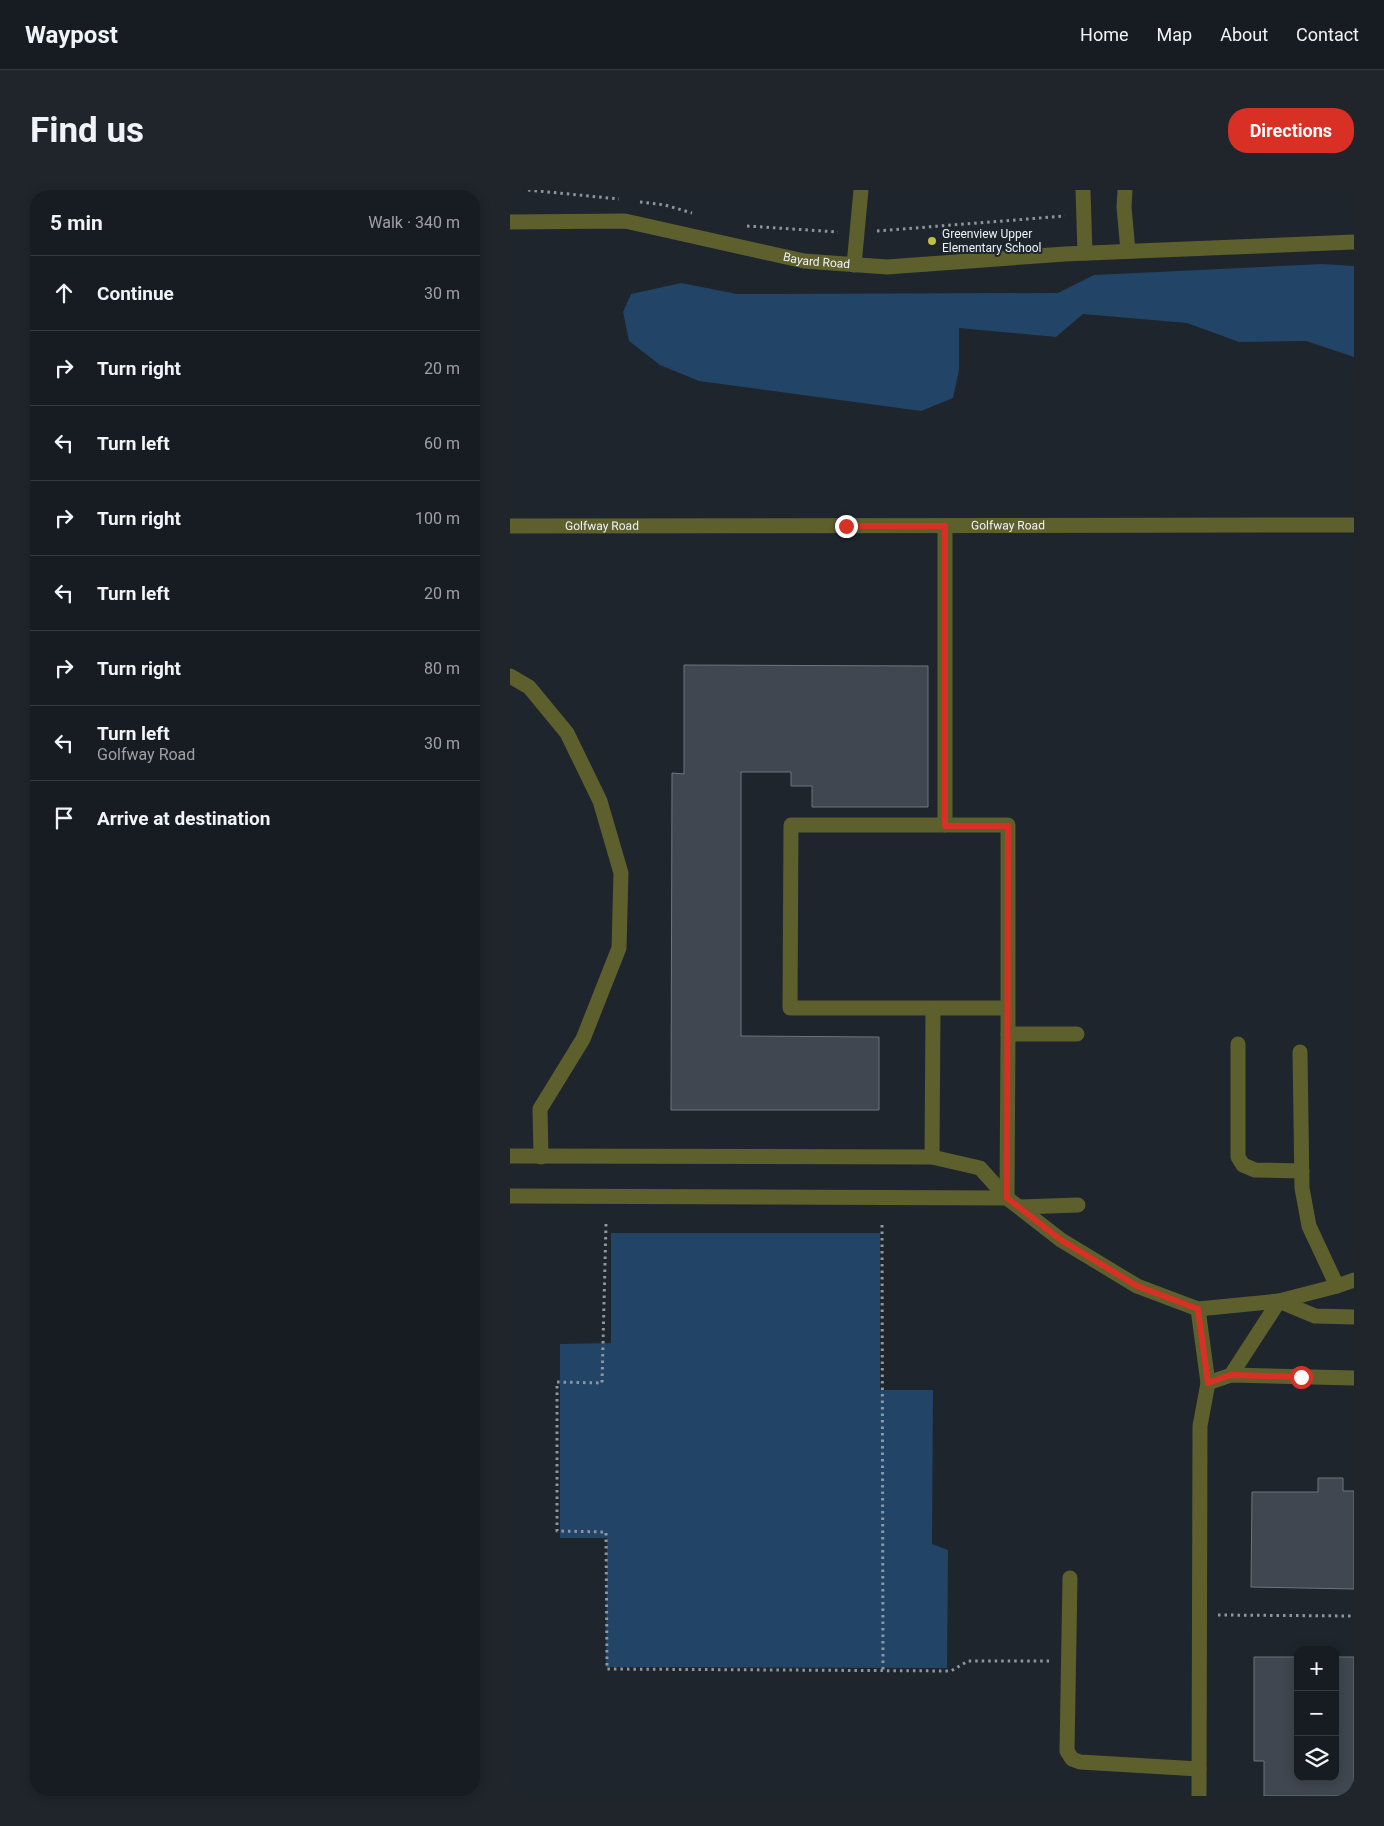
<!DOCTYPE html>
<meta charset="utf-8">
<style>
body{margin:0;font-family:Roboto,sans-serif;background:#1f252a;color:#f1f3f6}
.controls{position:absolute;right:15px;bottom:15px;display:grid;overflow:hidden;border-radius:10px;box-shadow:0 2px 12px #0003}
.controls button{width:45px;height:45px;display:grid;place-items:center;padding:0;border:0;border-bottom:1px solid #353a3f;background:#161c21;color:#f1f3f6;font:25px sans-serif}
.stop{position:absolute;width:15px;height:15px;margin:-11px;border:4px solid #d93025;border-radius:50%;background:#fff}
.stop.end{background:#d93025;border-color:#fff;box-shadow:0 1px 5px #0008}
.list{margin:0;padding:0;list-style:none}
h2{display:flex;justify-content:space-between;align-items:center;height:65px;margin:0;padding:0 20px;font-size:21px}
h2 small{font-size:16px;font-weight:400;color:#9ea1a5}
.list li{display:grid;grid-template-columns:32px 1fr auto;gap:15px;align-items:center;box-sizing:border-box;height:75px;padding:0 20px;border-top:1px solid #353a3f}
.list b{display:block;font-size:19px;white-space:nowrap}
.list p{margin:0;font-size:16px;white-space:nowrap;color:#9ea1a5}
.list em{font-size:16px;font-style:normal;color:#9ea1a5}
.icon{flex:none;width:28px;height:28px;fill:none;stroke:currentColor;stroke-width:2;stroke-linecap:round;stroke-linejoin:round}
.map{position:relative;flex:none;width:844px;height:1606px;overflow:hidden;border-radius:20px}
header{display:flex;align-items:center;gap:30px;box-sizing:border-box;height:70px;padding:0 25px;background:#161c21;border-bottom:1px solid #353a3f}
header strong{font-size:24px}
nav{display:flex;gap:28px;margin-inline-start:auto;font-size:18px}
.intro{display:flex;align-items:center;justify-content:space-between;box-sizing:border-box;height:120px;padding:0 30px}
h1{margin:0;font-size:35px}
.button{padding:12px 22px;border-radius:20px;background:#d93025;color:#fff;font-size:18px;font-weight:700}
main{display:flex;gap:30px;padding:0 30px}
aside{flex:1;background:#161c21;border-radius:20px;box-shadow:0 2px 12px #0003}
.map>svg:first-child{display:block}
.green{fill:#246}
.building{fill:#404750;stroke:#6d757d}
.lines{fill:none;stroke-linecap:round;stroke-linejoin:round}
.path{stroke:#91969c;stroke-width:3;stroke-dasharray:2.5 4;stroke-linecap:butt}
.minor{stroke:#5d5f2d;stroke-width:15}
.route{stroke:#d93025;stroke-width:6}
.poi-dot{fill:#bbc044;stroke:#1e252c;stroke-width:2}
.labels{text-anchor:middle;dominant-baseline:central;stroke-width:4;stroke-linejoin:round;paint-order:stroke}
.poi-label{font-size:12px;fill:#eff3f8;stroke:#1e252c;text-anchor:start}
.street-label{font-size:12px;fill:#eff3f8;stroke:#1e252c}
</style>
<header>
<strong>Waypost</strong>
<nav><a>Home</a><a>Map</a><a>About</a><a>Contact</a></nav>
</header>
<div class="intro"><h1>Find us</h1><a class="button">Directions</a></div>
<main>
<aside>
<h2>5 min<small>Walk · 340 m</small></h2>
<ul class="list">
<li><svg class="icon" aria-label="ahead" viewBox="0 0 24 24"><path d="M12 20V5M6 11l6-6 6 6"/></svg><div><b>Continue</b></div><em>30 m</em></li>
<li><svg class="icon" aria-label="right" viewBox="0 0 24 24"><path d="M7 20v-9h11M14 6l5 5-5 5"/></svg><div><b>Turn right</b></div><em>20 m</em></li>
<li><svg class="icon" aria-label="left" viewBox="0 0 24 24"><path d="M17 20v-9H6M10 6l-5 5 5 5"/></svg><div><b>Turn left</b></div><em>60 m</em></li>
<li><svg class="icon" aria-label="right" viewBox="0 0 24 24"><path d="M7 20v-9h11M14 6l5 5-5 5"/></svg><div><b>Turn right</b></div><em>100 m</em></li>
<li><svg class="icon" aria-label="left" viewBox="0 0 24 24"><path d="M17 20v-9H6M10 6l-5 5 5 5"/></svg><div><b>Turn left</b></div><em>20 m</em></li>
<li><svg class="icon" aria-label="right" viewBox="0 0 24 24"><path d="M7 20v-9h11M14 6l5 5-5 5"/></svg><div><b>Turn right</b></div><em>80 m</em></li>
<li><svg class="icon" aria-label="left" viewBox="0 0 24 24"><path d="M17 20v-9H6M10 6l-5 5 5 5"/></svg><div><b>Turn left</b><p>Golfway Road</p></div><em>30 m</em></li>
<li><svg class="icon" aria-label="arrive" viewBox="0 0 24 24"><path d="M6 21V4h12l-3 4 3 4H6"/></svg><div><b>Arrive at destination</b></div></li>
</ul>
</aside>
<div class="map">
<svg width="844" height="1606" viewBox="0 0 844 1606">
<rect width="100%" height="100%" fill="#1e252c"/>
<!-- green -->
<path class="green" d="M812 74 844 76V167L796 151 729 152 677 133 573 124 546 147 449 138V180L443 208 411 221 189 191 150 175 119 151 113 122 121 104 171 93 227 104 548 103 584 85Z
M101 1043H370V1200H423L422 1354 438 1360 437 1478 96 1477 97 1348H50V1154L101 1153Z"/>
<!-- building -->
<path class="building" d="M174 475 418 476V617H302V596H281V582H231V846L369 847V920H161L162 583 174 584Z
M808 1288H833V1301H844V1399L741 1397 742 1302H808Z
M744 1467H788V1587H825V1467H844V1606H754V1571H744Z"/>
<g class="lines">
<!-- path -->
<path class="path" d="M18 0 109 9
M130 12 155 15 182 23
M237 36 328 42
M367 41 555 26
M96 1034 92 1193 47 1192V1341L96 1342 97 1479 441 1481 458 1471H539
M372 1035 373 1481
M708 1425 844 1426"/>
<!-- minor -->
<g class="minor">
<path d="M573 0 575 63"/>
<path d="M615 0 614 17 618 61"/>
<path id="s1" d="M0 32 115 31 294 71 377 77 555 64 844 52"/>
<path d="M344 75 351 0"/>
<path id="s2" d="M0 336 844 335"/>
<path d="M0 486 19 497 57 543 90 611 111 683 109 758 73 849 30 919 31 967"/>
<path d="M435 635V336"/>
<path d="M498 818H280L281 635H498V844H567"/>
<path d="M728 854V967L733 975 745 980 792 981"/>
<path d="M790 862 792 998 799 1036 827 1096"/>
<path d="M0 966 422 967 470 978 497 1008 551 1050 627 1096 688 1119 769 1111 827 1096 844 1090"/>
<path d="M422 967 423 819"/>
<path d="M0 1006 497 1008"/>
<path d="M497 1008 498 844"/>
<path d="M510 1017 568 1015"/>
<path d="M688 1119 698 1193 690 1236 689 1606"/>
<path d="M721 1185 769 1111 805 1126 844 1127"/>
<path d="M698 1193 721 1185 844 1188"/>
<path d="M560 1388 557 1561 562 1569 570 1572 689 1579"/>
</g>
</g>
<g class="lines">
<!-- route -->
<path class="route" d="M336 336H435V636H498L497 1008 551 1050 627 1096 688 1119 698 1193 721 1185 791 1187"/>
</g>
<!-- markers -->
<circle class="poi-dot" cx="422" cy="51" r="5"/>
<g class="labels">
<!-- poi labels -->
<g class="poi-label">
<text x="432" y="44">Greenview Upper<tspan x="432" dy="14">Elementary School</tspan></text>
</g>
<!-- street labels -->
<g class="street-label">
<text stroke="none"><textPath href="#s1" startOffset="311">Bayard Road</textPath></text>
<text stroke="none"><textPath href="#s2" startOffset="92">Golfway Road</textPath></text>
<text stroke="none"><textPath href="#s2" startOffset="498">Golfway Road</textPath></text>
</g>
</g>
</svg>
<div class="controls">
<button>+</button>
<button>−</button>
<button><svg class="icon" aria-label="layers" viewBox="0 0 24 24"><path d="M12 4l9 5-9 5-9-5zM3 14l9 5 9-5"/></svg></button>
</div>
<div class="stop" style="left:791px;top:1187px"></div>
<div class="stop end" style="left:336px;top:336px"></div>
</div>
</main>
